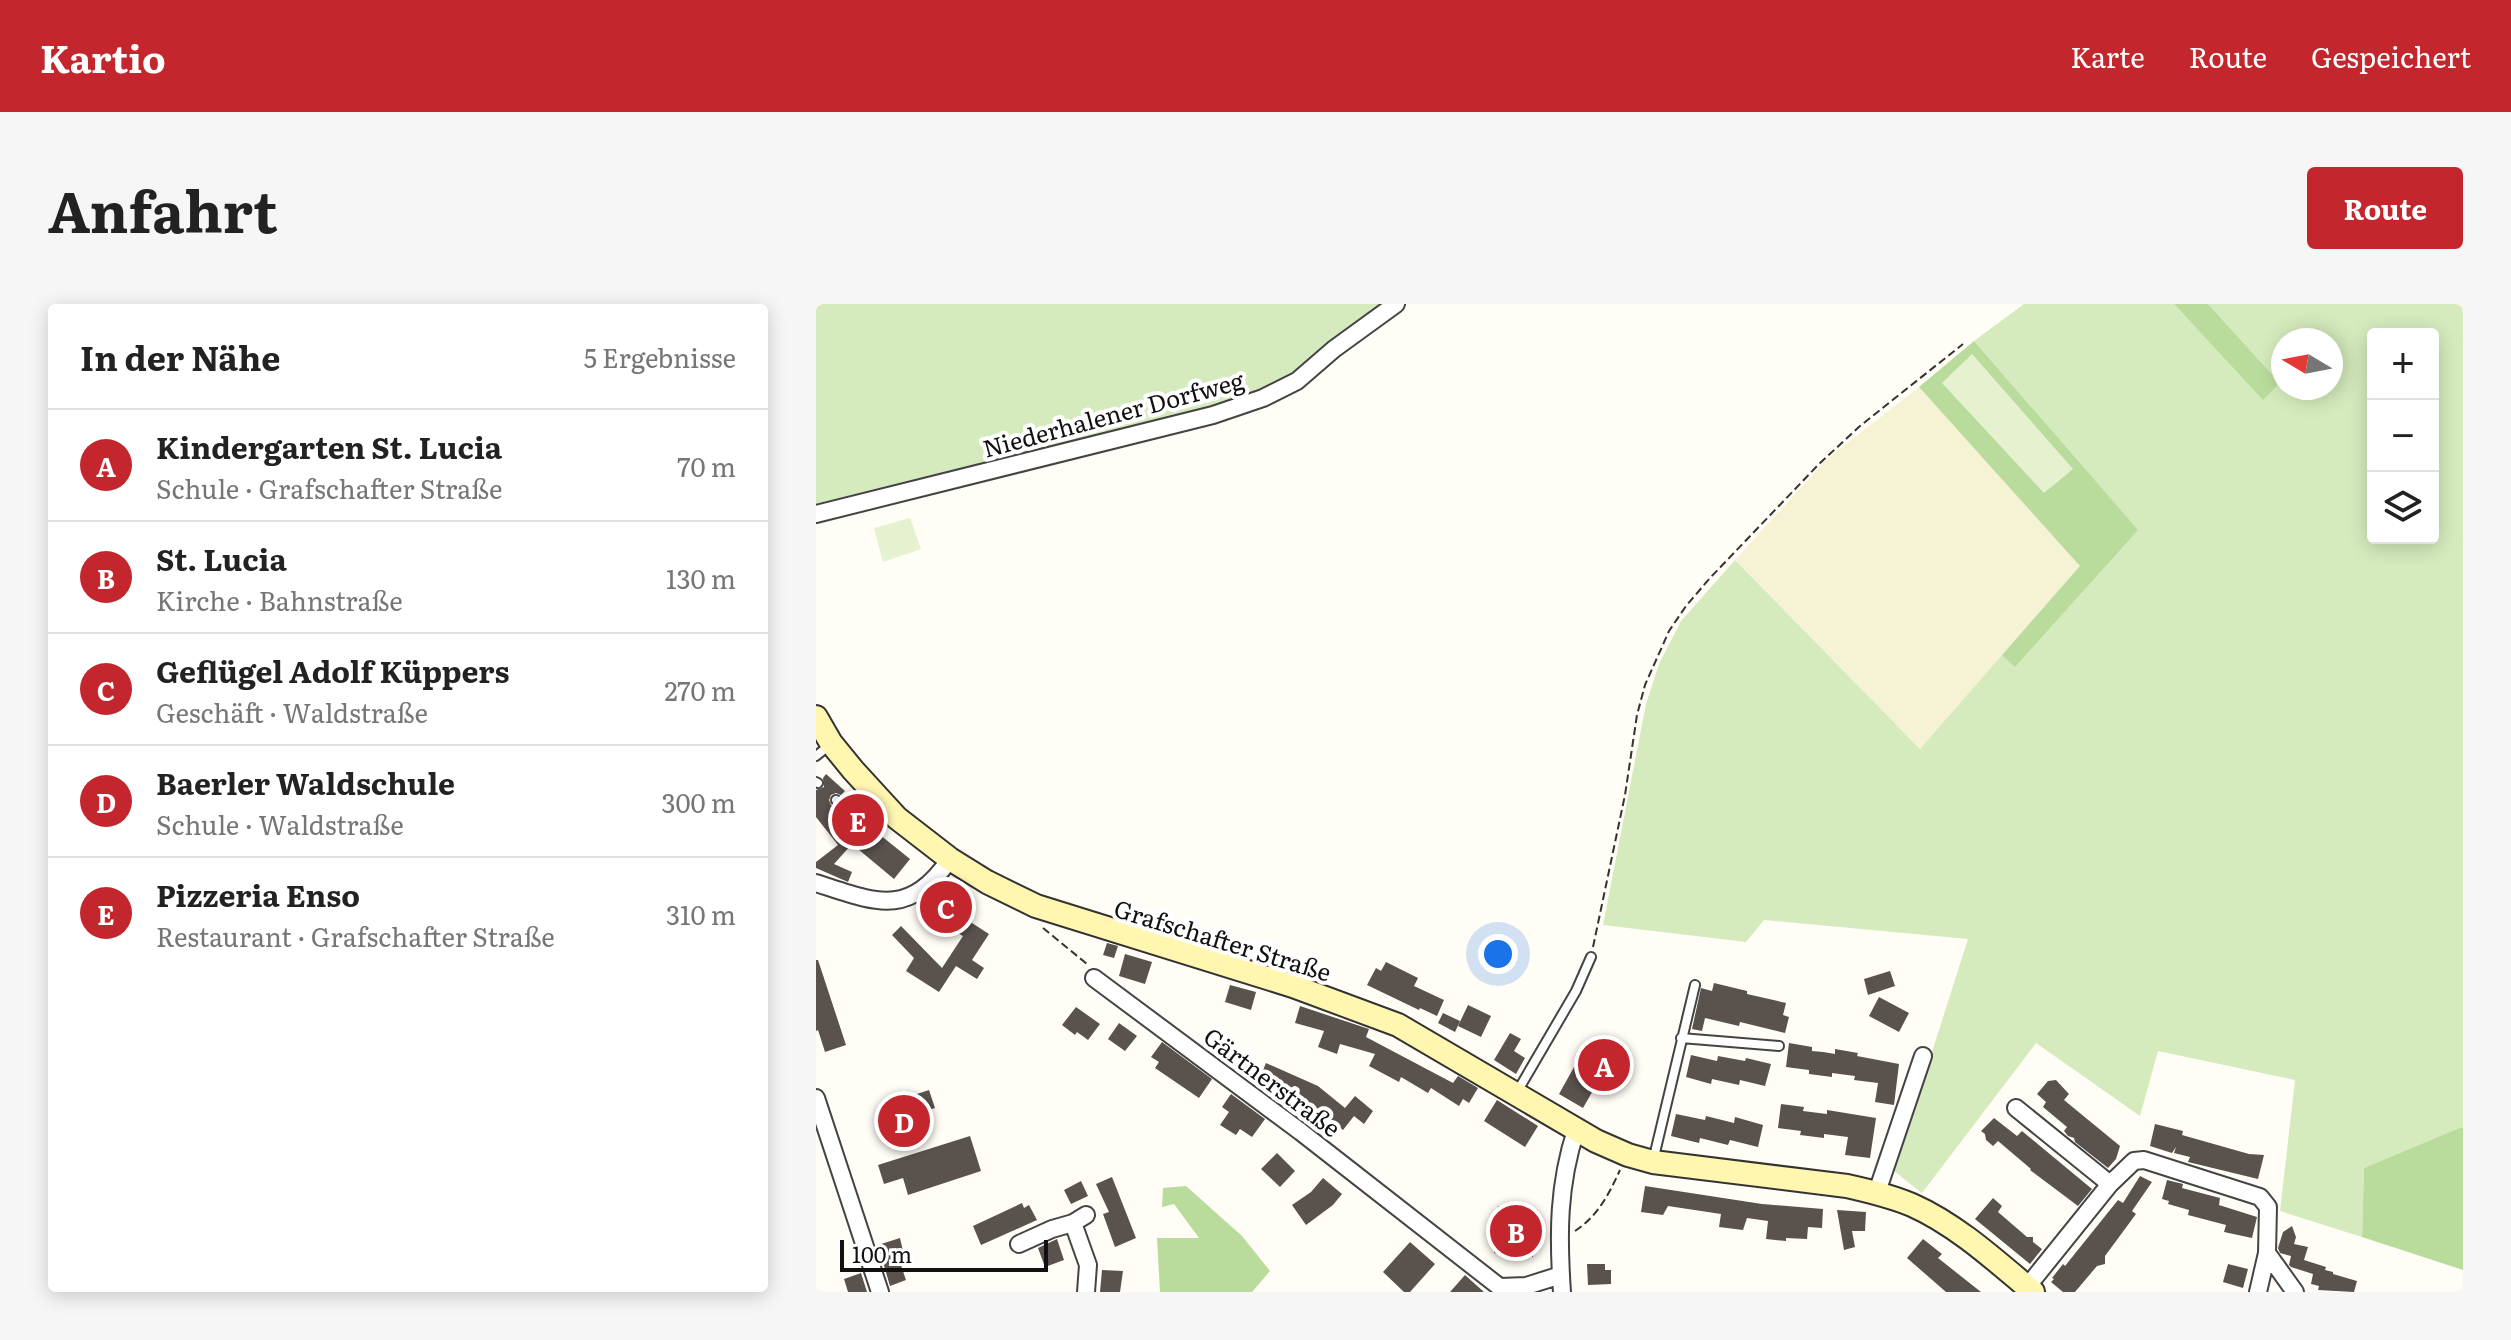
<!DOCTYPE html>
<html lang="de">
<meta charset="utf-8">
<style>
body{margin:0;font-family:Literata,serif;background:#f6f6f6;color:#222}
.controls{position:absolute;right:24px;top:24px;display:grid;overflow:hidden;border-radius:8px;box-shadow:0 4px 20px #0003}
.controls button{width:72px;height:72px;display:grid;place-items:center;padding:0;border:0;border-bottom:2px solid #e0e0e0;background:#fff;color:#222;font:40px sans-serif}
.compass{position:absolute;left:1455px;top:24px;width:72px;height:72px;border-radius:50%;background:#fff;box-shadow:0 4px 20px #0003;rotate:280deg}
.scale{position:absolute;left:24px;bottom:20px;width:208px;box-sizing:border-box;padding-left:8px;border:4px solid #111;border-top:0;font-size:22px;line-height:28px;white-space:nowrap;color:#111;-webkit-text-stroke:6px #fff;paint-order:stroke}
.you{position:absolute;left:682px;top:650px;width:28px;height:28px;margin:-20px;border:6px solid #fff;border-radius:50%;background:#1a73e8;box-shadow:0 0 0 12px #1a73e833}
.badge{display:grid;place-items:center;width:52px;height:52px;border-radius:50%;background:#c4262e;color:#fff;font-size:26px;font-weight:700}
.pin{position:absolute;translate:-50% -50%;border:4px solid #fff;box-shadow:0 2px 8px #0006}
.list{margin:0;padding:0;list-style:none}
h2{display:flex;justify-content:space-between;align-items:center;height:104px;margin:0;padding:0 32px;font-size:34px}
h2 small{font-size:26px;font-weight:400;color:#767676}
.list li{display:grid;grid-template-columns:52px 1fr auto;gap:24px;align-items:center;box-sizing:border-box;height:112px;padding:0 32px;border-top:2px solid #e0e0e0}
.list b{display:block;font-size:30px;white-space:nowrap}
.list p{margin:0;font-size:26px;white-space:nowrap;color:#767676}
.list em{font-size:26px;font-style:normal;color:#767676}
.icon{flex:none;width:44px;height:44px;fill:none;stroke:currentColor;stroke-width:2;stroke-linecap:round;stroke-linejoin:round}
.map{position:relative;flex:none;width:1647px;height:988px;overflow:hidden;border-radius:8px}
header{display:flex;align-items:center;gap:48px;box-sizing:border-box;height:112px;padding:0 40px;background:#c4262e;color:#fff}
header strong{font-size:38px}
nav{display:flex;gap:44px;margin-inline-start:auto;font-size:28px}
.intro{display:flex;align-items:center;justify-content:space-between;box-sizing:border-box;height:192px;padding:0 48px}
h1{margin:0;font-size:56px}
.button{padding:20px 36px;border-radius:8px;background:#c4262e;color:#fff;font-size:28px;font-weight:700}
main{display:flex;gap:48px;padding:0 48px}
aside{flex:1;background:#fff;border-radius:8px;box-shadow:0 4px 20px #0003}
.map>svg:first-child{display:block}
.farmland{fill:#f6f3d4}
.green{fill:#d5ebbd;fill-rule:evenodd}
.forest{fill:#b9dc9c}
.pitch{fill:#e6f2cf}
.building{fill:#5a524d}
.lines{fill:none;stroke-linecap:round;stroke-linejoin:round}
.service-casing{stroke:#444;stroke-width:12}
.minor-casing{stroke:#444;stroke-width:20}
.secondary-casing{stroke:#333;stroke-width:26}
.path{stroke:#333;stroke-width:2;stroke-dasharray:8 4;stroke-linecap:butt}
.service{stroke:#fff;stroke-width:8}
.minor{stroke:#fff;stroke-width:16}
.secondary{stroke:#fff6b0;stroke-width:22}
.labels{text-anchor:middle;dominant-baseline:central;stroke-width:8;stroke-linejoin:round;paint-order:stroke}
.street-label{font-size:24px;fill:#111;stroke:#fff}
</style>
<header>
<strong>Kartio</strong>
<nav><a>Karte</a><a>Route</a><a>Gespeichert</a></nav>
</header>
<div class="intro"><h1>Anfahrt</h1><a class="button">Route</a></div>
<main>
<aside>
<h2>In der Nähe<small>5 Ergebnisse</small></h2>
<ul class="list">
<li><span class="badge">A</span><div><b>Kindergarten St. Lucia</b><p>Schule · Grafschafter Straße</p></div><em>70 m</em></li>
<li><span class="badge">B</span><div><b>St. Lucia</b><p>Kirche · Bahnstraße</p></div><em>130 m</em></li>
<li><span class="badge">C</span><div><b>Geflügel Adolf Küppers</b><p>Geschäft · Waldstraße</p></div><em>270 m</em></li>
<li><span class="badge">D</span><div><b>Baerler Waldschule</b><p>Schule · Waldstraße</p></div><em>300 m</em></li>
<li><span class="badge">E</span><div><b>Pizzeria Enso</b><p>Restaurant · Grafschafter Straße</p></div><em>310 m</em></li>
</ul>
</aside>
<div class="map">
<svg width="1647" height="988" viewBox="0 0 1647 988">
<rect width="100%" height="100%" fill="#fffdf5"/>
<!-- farmland -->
<path class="farmland" d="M1103 83 1265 262 1104 445 919 256 1011 155Z"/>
<!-- green -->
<path class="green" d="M0 0H569L475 74 398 104 0 203Z
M1208 0H1358L1447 95 1464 79 1392 0H1647V824L1548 864 1546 933 1464 907 1479 776 1342 747 1324 812 1220 739 1106 889 1078 867 1152 635 948 616 930 638 787 621 830 400 843 360 865 317 919 256 1104 445 1186 351 1199 362 1321 226 1158 37ZM1557 30H1617V234H1557ZM1467 36H1515V84H1467Z"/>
<!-- forest -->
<path class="forest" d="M1358 0H1392L1464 79 1447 96Z
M1158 37 1322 226 1199 363 1186 351 1264 262 1103 83Z
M1644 824H1647V966L1546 933 1548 864Z
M370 882 426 932 454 967 436 988H344L341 934H383L358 900 346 903 347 884Z"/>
<!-- pitch -->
<path class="pitch" d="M1156 50 1257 165 1228 189 1126 79Z
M94 214 105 245 67 258 58 224Z"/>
<!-- building -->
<path class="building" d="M10 470 29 487 25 491 20 489 15 491 13 496 15 501 31 508 35 515 42 510 48 518 94 555 78 575 36 540 18 560 36 568 32 578 0 564V558L22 541 0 513V486L8 483 7 474Z
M124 585 148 601 142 610 173 630 156 656 168 664 161 675 140 662 123 688 90 667 98 654 76 631 85 622 126 664 147 632 138 627 140 623 112 604Z
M291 639 302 642 298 654 287 651Z
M309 650 336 658 329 680 303 672Z
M0 656H2L30 741 9 748 2 726 0 727Z
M570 658 602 674 598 682 628 696 621 712 604 704 603 706 551 681 560 664 565 667Z
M1074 667 1079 682 1052 691 1048 675Z
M898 679 931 687V690L970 699 967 711 973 713 969 729 924 718 923 722 889 714 886 727 876 725 885 684 896 687Z
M414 681 440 688 435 706 409 698Z
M1063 693 1093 709 1083 728 1053 712Z
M652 701 675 712 665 733 642 722Z
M484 702 553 725 550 733 637 779 642 772 662 784 653 799 647 795 643 802 615 784 612 789 585 773 583 778 553 762 559 750 524 740 521 750 502 743 508 727 479 719Z
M260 703 284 720 272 736 261 728 259 731 246 721Z
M627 709 644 717 639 728 622 719Z
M303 719 321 732 309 747 292 735Z
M694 729 705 735 698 747 709 754 700 770 678 756Z
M346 738 396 775 383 794 339 764 343 758 335 753Z
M973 739 996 743V747L1007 748 1019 750V745L1042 749 1041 752 1083 760 1078 801 1059 798 1062 779 1038 776 1039 772 1016 769V773L993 770V766L970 763Z
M767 747 796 763 787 778 783 776 767 804 743 790Z
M875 751 901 757 902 752 929 757 930 754 955 760 949 782 924 776 923 781 896 775 895 780 870 773Z
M450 759 502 782 529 804 539 792 557 807 548 820 538 812 527 826 508 810 505 814 479 790 456 780 458 776 445 771Z
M1240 776 1253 790 1248 796 1304 842 1300 855 1292 864 1259 838 1258 834 1252 832 1248 827 1251 823 1227 803 1230 798 1221 790 1232 777Z
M113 786 119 804 107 808 101 790Z
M415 790 449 815 436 833 424 825 420 831 404 821 413 808 406 803Z
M681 796 722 822 709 843 668 817Z
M965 800 988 803 987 807 1011 810V806L1060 814 1054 854 1029 851 1032 833 1008 830V834L984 831 985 827 962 824Z
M860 810 889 816 890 812 918 819 919 813 947 821 942 843 914 836 912 841 884 834 883 839 855 832Z
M1178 814 1201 832 1206 827 1276 885 1262 902 1214 866 1215 865 1182 837 1177 842 1170 836 1169 830 1165 827Z
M1339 820 1367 827 1366 831 1433 850 1448 851 1442 875 1372 858 1374 853 1358 849 1360 843 1356 849 1334 842Z
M154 832 165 867 92 891 87 874 68 880 62 861Z
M461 849 479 867 464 883 445 865Z
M1324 872 1336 878 1316 907 1320 910 1289 952V960L1281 962 1259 988H1247L1235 978 1238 975 1236 974 1247 960 1249 962 1302 896 1307 899Z
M296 873 320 934 299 943 287 910 293 908 280 880Z
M507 874 526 890 517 901 490 921 476 901 495 888Z
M1351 876 1367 880 1366 884 1404 894 1403 901 1441 913 1436 934 1408 928 1410 921 1372 911 1373 906 1352 900 1353 897 1346 895Z
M265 877 272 892 255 900 248 886Z
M829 882 946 900 1007 905 1006 924 992 923 991 935 970 934V937L950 935 952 917 931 914 927 926 903 923 905 910 852 902 847 911 825 908Z
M1177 894 1186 902 1182 908 1211 933H1217V938L1226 945 1214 960 1159 915Z
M206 899 208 904 213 901 221 916 165 941 157 922Z
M682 902 722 906 717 953 678 949Z
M1021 906 1050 908 1049 927H1036L1039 943 1028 946Z
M1476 922 1480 933 1478 940 1492 943 1488 956 1510 963 1509 966 1517 968V970L1541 977 1538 988 1502 986 1503 982 1495 980 1497 970 1475 963 1473 961 1475 952 1464 949 1462 944 1467 928Z
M84 934 89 956 84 958 90 976 74 982 62 941Z
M241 935 248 956 229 963 222 944Z
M1107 935 1126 950 1122 954 1165 988H1130L1091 954Z
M594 938 619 960 594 988H588L567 968Z
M771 960H789V966H795V980L772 981Z
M1412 960 1432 965 1427 984 1407 978Z
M286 966 307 967 304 988H284Z
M45 969 51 988H32L28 975Z
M649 971 668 988H634Z"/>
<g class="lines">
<!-- service casing -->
<g class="service-casing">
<path id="service" d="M0 452 15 440
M0 478 2 479
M20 496C33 508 44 499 55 489
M865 734 963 742
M701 788 760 687 775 653
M837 857 879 681"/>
</g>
<!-- minor casing -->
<g class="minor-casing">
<path id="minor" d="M0 210 397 111 447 94 481 77 518 45 580 0
M0 579C59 598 92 615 134 555
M278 674 485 828 690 988
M0 794 64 988
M1200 804 1294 880
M1061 888 1107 752
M270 911 257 919 272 961 270 988
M203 940 236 925 257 919
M1451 949 1479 988
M684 983 710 982 745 971
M1211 983 1294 880 1318 857 1328 856 1444 893 1452 903 1451 949 1442 988
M746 988C742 931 742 881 760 826"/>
</g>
<!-- secondary casing -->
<g class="secondary-casing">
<path id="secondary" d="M0 413 15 439 37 466 81 514 134 555 171 578 220 602 477 682 582 721 780 837 812 851 837 858 1031 882C1053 887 1075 892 1096 901 1141 921 1180 957 1217 988"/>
</g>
<!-- path -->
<path class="path" d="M227 624 271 660
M777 643 809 491 821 411 829 381 853 327 870 302 894 274 1003 160 1044 122 1147 40
M759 927C782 912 793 890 804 866"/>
<!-- service -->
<use href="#service" class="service"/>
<!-- minor -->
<use href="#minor" class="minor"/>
<!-- secondary -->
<use href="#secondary" class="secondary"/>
</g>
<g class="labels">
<!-- street labels -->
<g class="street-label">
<text transform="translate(297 109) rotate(-15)">Niederhalener Dorfweg</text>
<text transform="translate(407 635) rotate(17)">Grafschafter Straße</text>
<text transform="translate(457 777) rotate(37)">Gärtnerstraße</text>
</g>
</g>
</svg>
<div class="controls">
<button>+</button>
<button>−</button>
<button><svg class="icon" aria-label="layers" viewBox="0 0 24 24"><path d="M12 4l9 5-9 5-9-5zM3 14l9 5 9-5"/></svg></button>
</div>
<svg class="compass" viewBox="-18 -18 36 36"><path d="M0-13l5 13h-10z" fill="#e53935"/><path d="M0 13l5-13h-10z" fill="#767676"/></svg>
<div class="scale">100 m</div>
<div class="you"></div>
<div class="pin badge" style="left:788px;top:761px">A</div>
<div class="pin badge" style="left:700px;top:927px">B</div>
<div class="pin badge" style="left:130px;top:603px">C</div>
<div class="pin badge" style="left:88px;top:817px">D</div>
<div class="pin badge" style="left:42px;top:516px">E</div>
</div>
</main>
